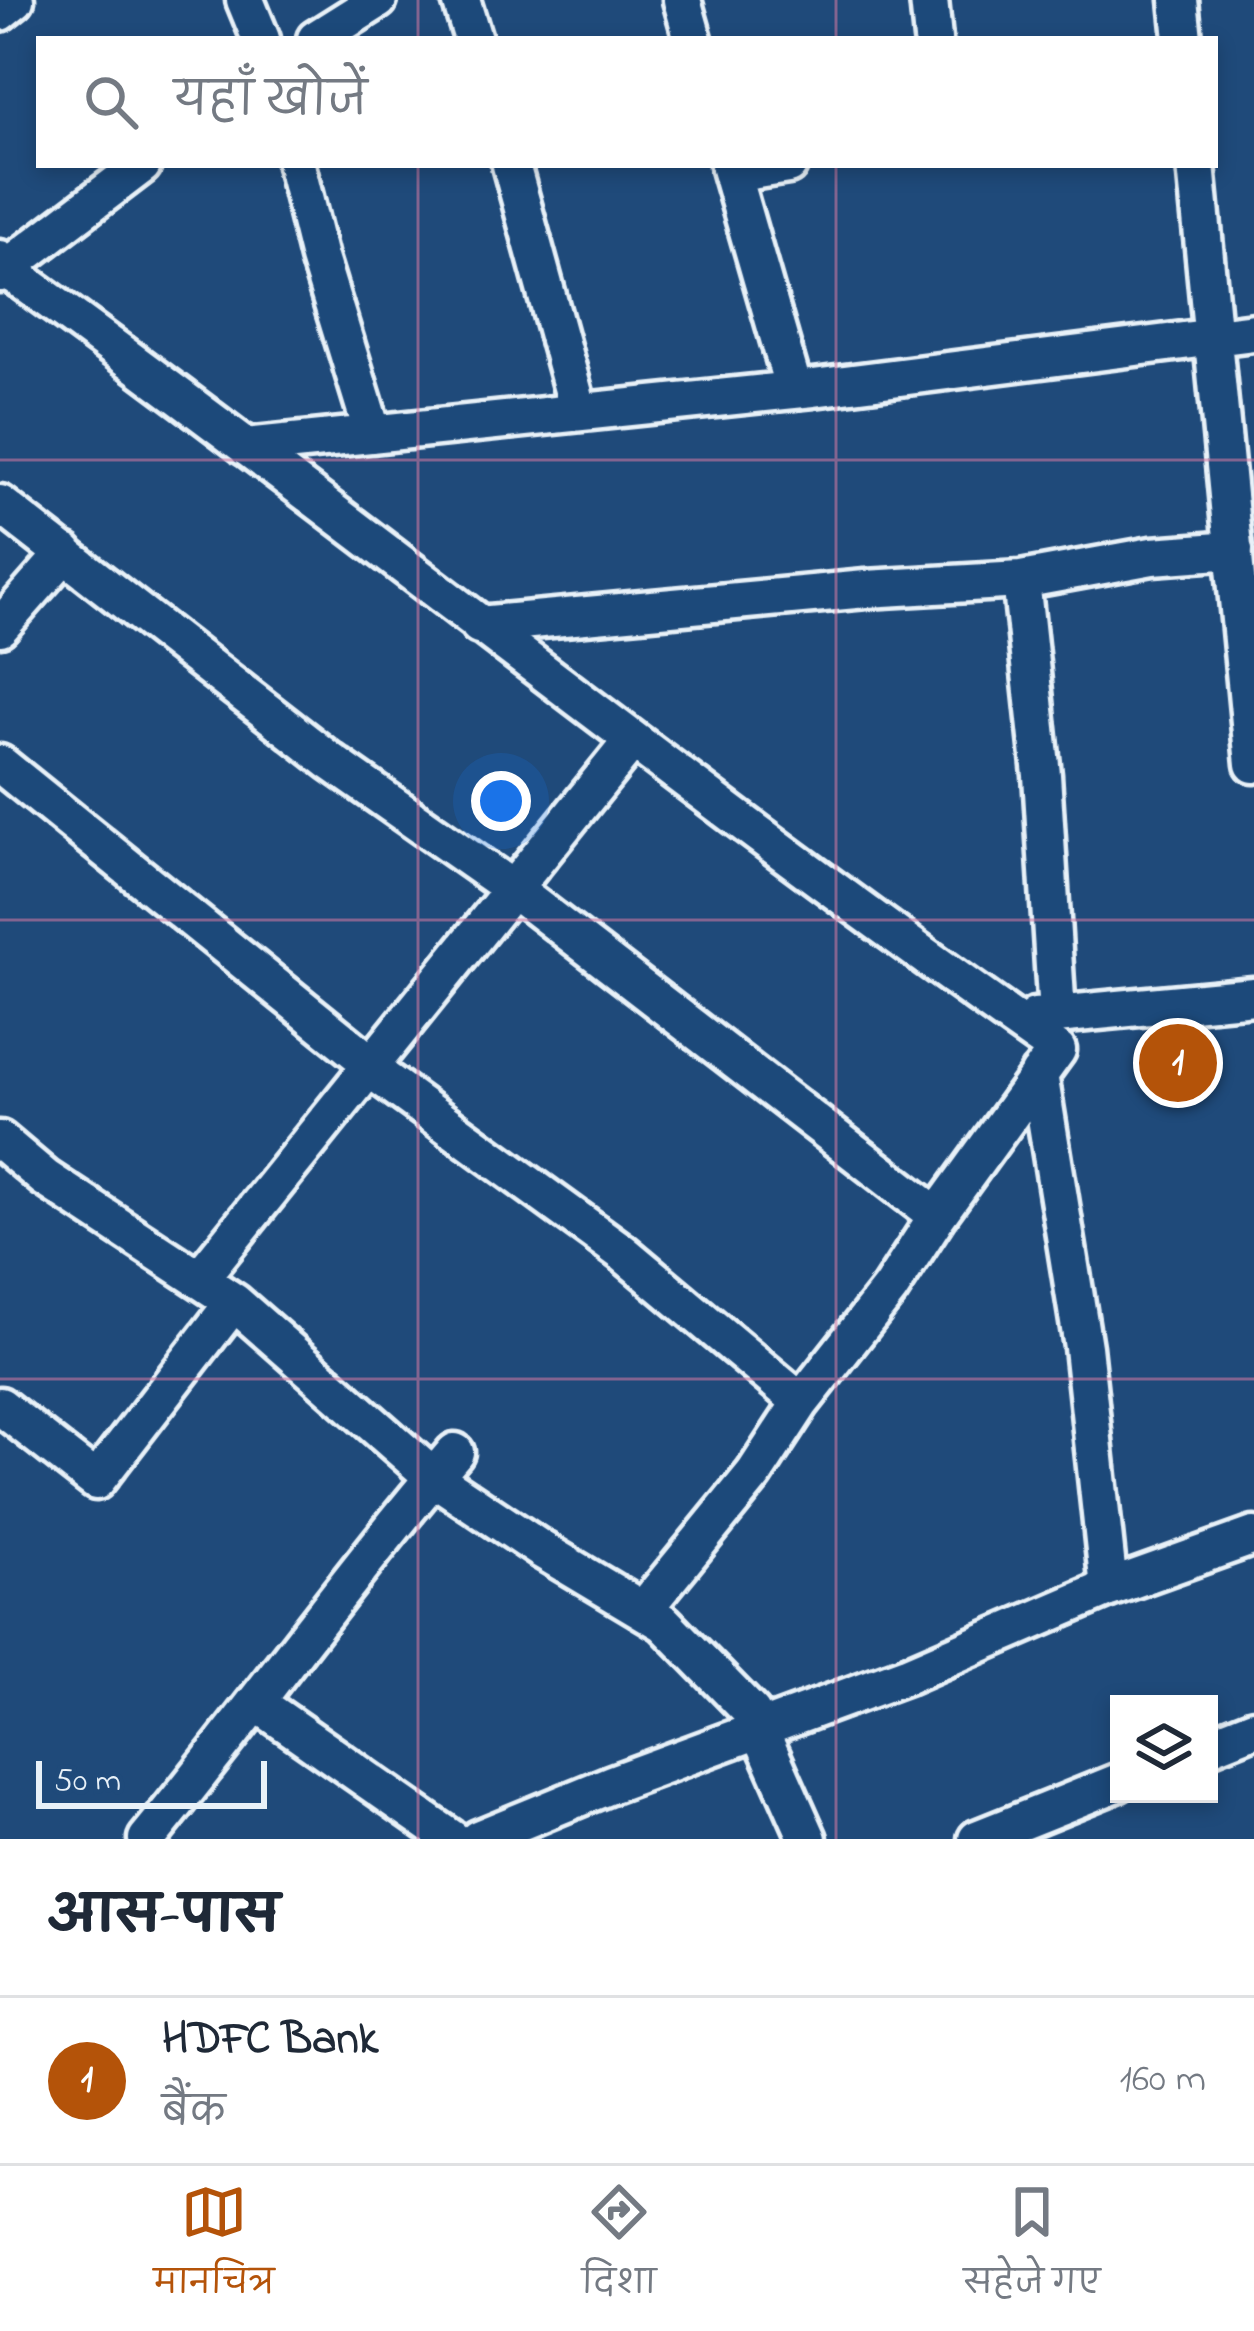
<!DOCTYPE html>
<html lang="hi">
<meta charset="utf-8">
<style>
body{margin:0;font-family:"Indie Flower","Playpen Sans Deva",sans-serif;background:#f2f2f3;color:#1f2937}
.controls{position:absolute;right:36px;bottom:36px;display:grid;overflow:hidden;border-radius:0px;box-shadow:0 6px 18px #0003}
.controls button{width:108px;height:108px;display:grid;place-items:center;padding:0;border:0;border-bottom:3px solid #e0e1e3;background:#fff;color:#1f2937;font:60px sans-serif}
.scale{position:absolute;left:36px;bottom:30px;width:231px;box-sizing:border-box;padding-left:12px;border:6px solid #e8f1f8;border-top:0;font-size:33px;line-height:42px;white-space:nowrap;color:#e8f1f8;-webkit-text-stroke:9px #1f4a7a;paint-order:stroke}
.you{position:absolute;left:501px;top:801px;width:42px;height:42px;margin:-30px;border:9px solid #fff;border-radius:50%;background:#1a73e8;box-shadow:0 0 0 18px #1a73e833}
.badge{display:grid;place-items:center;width:78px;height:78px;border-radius:50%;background:#b45309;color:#fff;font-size:39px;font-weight:700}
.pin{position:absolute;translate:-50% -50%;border:6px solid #fff;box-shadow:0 3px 12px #0006}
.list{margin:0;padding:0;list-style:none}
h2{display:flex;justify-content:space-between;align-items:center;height:156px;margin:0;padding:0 48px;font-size:51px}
h2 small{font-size:39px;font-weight:400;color:#747a83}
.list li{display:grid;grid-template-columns:78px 1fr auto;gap:36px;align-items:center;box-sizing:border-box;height:168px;padding:0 48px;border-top:3px solid #e0e1e3}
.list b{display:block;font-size:45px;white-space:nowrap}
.list p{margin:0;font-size:39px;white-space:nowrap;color:#747a83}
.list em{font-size:39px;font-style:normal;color:#747a83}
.icon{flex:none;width:66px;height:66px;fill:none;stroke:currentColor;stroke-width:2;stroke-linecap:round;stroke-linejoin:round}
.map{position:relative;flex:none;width:1254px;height:1839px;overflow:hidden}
.search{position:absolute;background:#fff;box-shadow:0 6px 18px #0003;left:36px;right:36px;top:36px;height:132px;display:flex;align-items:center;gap:30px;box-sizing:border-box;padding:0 42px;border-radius:0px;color:#747a83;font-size:45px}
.sheet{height:324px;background:#fff}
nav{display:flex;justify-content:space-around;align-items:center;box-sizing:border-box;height:168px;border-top:3px solid #e0e1e3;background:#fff;font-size:33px;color:#747a83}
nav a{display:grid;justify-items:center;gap:6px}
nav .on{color:#b45309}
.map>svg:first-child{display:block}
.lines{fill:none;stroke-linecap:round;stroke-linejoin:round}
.minor-casing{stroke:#e8f1f8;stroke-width:45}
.minor{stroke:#1f4a7a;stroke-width:36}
.grid{fill:none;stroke:#d37aa2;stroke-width:3;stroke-opacity:0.55}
</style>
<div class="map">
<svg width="1254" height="1839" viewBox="0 0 1254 1839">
<rect width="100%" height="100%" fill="#1f4a7a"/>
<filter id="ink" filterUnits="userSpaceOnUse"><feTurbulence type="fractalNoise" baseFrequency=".00833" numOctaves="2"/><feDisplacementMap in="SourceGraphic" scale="24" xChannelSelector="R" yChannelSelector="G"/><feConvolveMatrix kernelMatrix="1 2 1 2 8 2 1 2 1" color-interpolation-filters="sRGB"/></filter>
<g filter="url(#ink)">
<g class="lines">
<!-- minor casing -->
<g class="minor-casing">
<path id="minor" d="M245 0 261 39
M461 0 473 39
M682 0 693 39
M929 0 933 39
M1179 0 1183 39
M0 12 15 0
M316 39 378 0
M296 165 319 258 373 434
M511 165 579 412
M729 165 794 390
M1196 165 1254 764
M732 174 788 165
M0 259 6 269C360 525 699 800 1057 1050L937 1216 890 1289 801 1402 754 1474 643 1610
M0 273 142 165
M246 447 813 388 1254 332
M0 504 330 761 514 890 937 1216
M1021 580 1042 775 1057 1015
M479 625 866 589 1021 580 1152 556 1234 550
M0 627 65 553
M0 764 370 1063 384 1079 622 1252 801 1402
M1035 1017 1254 996
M1039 1074 1083 1347 1109 1588
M0 1140 45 1178 234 1302 433 1477 542 1550 664 1623 752 1713 808 1839
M199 1279 632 741
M0 1406 96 1481 234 1302
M257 1703 452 1839
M1209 1746 1254 1728
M147 1839C252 1711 348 1577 455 1452
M478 1839 612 1784 907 1675 1109 1588 1254 1536
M977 1839 1119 1782"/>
</g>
<!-- minor -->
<use href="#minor" class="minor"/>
</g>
</g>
<!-- grid -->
<path class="grid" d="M418 0V39M836 0V39M418 165V1839M836 165V1839M0 460H1254M0 920H1254M0 1379H1254"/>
</svg>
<div class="controls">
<button><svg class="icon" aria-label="layers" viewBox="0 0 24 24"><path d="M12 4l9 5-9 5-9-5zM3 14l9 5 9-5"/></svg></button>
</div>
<div class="scale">50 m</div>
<div class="you"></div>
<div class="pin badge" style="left:1178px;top:1063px">1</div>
<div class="search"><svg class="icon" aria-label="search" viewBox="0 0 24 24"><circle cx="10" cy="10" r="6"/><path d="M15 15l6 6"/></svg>यहाँ खोजें</div>
</div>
<section class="sheet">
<h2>आस-पास<small></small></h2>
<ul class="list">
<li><span class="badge">1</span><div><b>HDFC Bank</b><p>बैंक</p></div><em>160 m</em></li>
</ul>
</section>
<nav>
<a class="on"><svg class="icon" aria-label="map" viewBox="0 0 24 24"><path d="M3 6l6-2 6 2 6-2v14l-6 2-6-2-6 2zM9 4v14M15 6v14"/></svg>मानचित्र</a>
<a><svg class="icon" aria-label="directions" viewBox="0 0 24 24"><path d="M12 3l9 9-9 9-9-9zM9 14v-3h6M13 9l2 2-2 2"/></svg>दिशा</a>
<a><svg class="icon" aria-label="saved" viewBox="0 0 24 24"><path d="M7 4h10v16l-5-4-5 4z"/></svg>सहेजे गए</a>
</nav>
